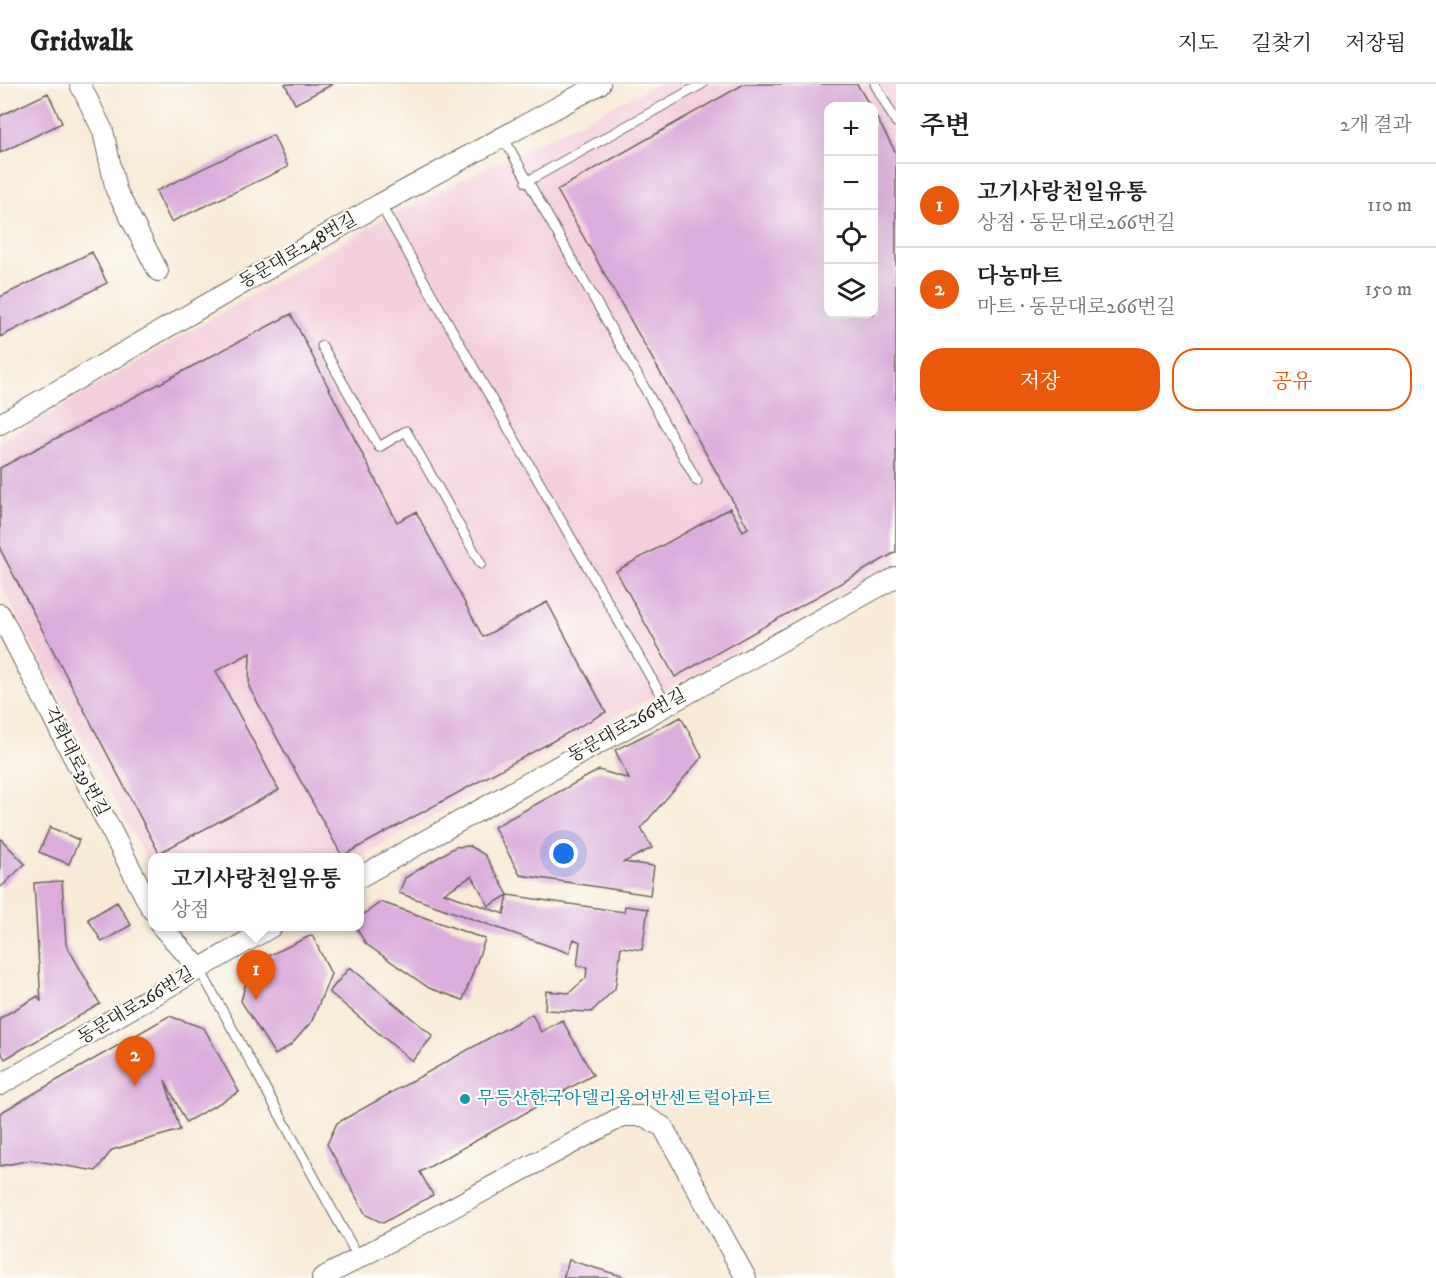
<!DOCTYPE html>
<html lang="ko">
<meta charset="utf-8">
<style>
body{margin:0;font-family:"IM FELL DW Pica","Noto Serif KR",serif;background:#f2f2f2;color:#202124}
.controls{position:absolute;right:18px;top:18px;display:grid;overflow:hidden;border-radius:12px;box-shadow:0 6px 24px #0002}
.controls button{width:54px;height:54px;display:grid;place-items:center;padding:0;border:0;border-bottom:2px solid #e0e0e0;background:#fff;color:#202124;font:30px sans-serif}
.you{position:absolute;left:564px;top:770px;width:21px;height:21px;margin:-15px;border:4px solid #fff;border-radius:50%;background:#1a73e8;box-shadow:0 0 0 9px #1a73e833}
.badge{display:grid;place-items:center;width:39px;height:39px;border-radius:50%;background:#ea580c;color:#fff;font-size:20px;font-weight:700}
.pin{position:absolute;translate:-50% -50px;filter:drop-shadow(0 2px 3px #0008)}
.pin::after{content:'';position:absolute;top:32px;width:21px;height:18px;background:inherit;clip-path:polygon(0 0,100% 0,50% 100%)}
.popup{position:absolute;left:148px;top:769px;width:216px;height:78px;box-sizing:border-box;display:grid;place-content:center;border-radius:12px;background:#fff;filter:drop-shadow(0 2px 4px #0005);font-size:20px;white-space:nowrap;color:#757577}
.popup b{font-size:22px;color:#202124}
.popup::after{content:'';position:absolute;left:50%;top:100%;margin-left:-12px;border:12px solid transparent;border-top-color:#fff}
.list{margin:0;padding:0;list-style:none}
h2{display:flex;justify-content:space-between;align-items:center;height:78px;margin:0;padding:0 24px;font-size:26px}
h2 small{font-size:20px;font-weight:400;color:#757577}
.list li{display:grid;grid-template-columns:39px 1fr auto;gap:18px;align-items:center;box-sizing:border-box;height:84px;padding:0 24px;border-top:2px solid #e0e0e0}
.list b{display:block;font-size:22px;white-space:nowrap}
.list p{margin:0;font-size:20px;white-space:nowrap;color:#757577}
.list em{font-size:20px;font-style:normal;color:#757577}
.actions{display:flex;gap:12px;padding:18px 24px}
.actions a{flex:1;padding:14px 0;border:2px solid #ea580c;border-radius:24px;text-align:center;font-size:21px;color:#ea580c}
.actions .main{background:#ea580c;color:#fff}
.icon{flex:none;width:33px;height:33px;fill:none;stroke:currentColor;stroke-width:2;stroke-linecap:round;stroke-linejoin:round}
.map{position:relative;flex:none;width:896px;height:1194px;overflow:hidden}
header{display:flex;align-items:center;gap:36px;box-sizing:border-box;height:84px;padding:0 30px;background:#fff;border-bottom:2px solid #e0e0e0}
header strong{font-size:28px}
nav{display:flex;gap:33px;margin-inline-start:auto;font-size:21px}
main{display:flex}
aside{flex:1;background:#fff}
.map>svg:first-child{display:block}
.built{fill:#f4cfdd;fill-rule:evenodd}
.building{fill:#dbacdc}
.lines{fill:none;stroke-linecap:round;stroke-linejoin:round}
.lane-casing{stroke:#69645d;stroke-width:11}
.street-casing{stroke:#69645d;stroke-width:22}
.lane{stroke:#fff;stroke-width:9}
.street{stroke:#fff;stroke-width:20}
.culture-dot{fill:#0f9aa8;stroke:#fdfcf7;stroke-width:2}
.labels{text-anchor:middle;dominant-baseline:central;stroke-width:4.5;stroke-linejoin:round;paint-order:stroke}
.street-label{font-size:18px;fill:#1c1c1c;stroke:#fdfcf7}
.culture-label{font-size:18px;fill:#0d838f;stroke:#fdfcf7;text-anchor:start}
</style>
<header>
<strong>Gridwalk</strong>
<nav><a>지도</a><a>길찾기</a><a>저장됨</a></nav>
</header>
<main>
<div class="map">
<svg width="896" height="1194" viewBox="0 0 896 1194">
<rect width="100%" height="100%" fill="#fdfcf7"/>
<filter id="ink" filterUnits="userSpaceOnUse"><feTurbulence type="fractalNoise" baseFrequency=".0167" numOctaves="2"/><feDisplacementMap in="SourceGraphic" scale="12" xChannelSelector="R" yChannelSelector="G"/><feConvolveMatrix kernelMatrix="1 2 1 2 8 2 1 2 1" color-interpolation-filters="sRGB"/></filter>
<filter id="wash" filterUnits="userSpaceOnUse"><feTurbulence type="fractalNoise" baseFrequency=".008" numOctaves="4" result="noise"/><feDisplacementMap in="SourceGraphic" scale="24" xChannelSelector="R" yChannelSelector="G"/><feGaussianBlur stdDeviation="1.35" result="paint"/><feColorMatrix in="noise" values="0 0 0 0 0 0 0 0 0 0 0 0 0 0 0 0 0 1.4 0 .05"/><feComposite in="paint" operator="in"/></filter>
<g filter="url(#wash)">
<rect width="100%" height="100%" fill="#f8ead7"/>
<!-- built -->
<path class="built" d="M657 0H896V480L358 773 152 774V786L0 500V358L381 136ZM828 22H874V230H828Z"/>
<g id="blocks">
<!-- building -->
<path class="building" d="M285 0H333L295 20Z
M744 0H857L870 22H828V230H874V29L896 69V468L675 593 616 487 730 424 743 447 748 444 557 106Z
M48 9 62 39 0 69V32Z
M273 51 288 83 171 138 156 107Z
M92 168 107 199 0 253V213Z
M291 230 397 438 416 428 483 553 547 518 606 628 342 772 249 603 250 569 216 587 279 706 159 769 0 465V384Z
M681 633 702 673 641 744 652 764 624 778 654 782 650 811 520 791 494 743 599 686 629 695 615 666Z
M50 743 79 756 69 780 39 768Z
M0 754 25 780 1 803 0 802Z
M470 762 485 771 508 811 489 822 472 792 444 809 504 830 508 811 624 828 625 822 648 825 642 866 621 863 615 905 591 928 545 926 546 907 569 909 586 894 587 883 577 882 580 858 574 855 569 869 399 809 405 794 455 763Z
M62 797 66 860 100 920 5 975 0 966V934L38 912 41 918 34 799Z
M117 818 131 841 102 858 88 835Z
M381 818 485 855 463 916 429 904 366 860 355 842H360V833Z
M312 851 331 890 312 937 291 961 275 971 241 917 251 880Z
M350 883 433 952 412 977 329 908Z
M532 930 541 948 562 936 593 991 420 1088 433 1111 383 1139 366 1131 327 1060 337 1039Z
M169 932 204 944 239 1008 186 1038 165 996 180 1046 112 1066 96 1087 31 1076 0 1082V1029Z
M569 1176 625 1193 624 1194H563Z"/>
</g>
</g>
<g filter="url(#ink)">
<use href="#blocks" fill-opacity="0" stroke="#69645d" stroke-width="1.5"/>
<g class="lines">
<!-- lane casing -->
<g class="lane-casing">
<path id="lane" d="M875 0 896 38
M503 53 697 397
M526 98 702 0
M380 120 666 620
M322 262 379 363 406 347 481 480
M199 884 358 1173"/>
</g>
<!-- street casing -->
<g class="street-casing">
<path id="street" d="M80 0 103 47 116 106 158 187
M0 340 380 120 600 0
M0 530 152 826
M360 793 896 493
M161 842 199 884
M0 1001 273 842
M322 1194 623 1032H644L663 1043 746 1194"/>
</g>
<!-- lane -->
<use href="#lane" class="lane"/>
<!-- street -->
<use href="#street" class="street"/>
</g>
</g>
<!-- markers -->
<circle class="culture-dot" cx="465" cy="1015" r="6"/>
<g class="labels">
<!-- street labels -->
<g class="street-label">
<text transform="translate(298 167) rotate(-30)">동문대로248번길</text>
<text transform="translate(627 642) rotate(-29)">동문대로266번길</text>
<text transform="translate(76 678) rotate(63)">각화대로39번길</text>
<text transform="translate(136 922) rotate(-31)">동문대로266번길</text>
</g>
<!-- culture labels -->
<g class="culture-label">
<text x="477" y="1015">무등산한국아델리움어반센트럴아파트</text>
</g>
</g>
</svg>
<div class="controls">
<button>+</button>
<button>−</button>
<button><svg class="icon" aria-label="locate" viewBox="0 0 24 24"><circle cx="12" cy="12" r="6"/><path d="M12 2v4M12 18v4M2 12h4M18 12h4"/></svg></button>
<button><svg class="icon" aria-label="layers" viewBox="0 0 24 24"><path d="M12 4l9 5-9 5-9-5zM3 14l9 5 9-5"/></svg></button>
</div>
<div class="you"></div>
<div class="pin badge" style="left:256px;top:916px">1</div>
<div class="popup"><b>고기사랑천일유통</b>상점</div>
<div class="pin badge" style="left:135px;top:1002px">2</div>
</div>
<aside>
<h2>주변<small>2개 결과</small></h2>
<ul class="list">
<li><span class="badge">1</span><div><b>고기사랑천일유통</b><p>상점 · 동문대로266번길</p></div><em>110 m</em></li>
<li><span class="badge">2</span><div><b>다농마트</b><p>마트 · 동문대로266번길</p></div><em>150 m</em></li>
</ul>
<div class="actions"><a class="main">저장</a><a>공유</a></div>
</aside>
</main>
